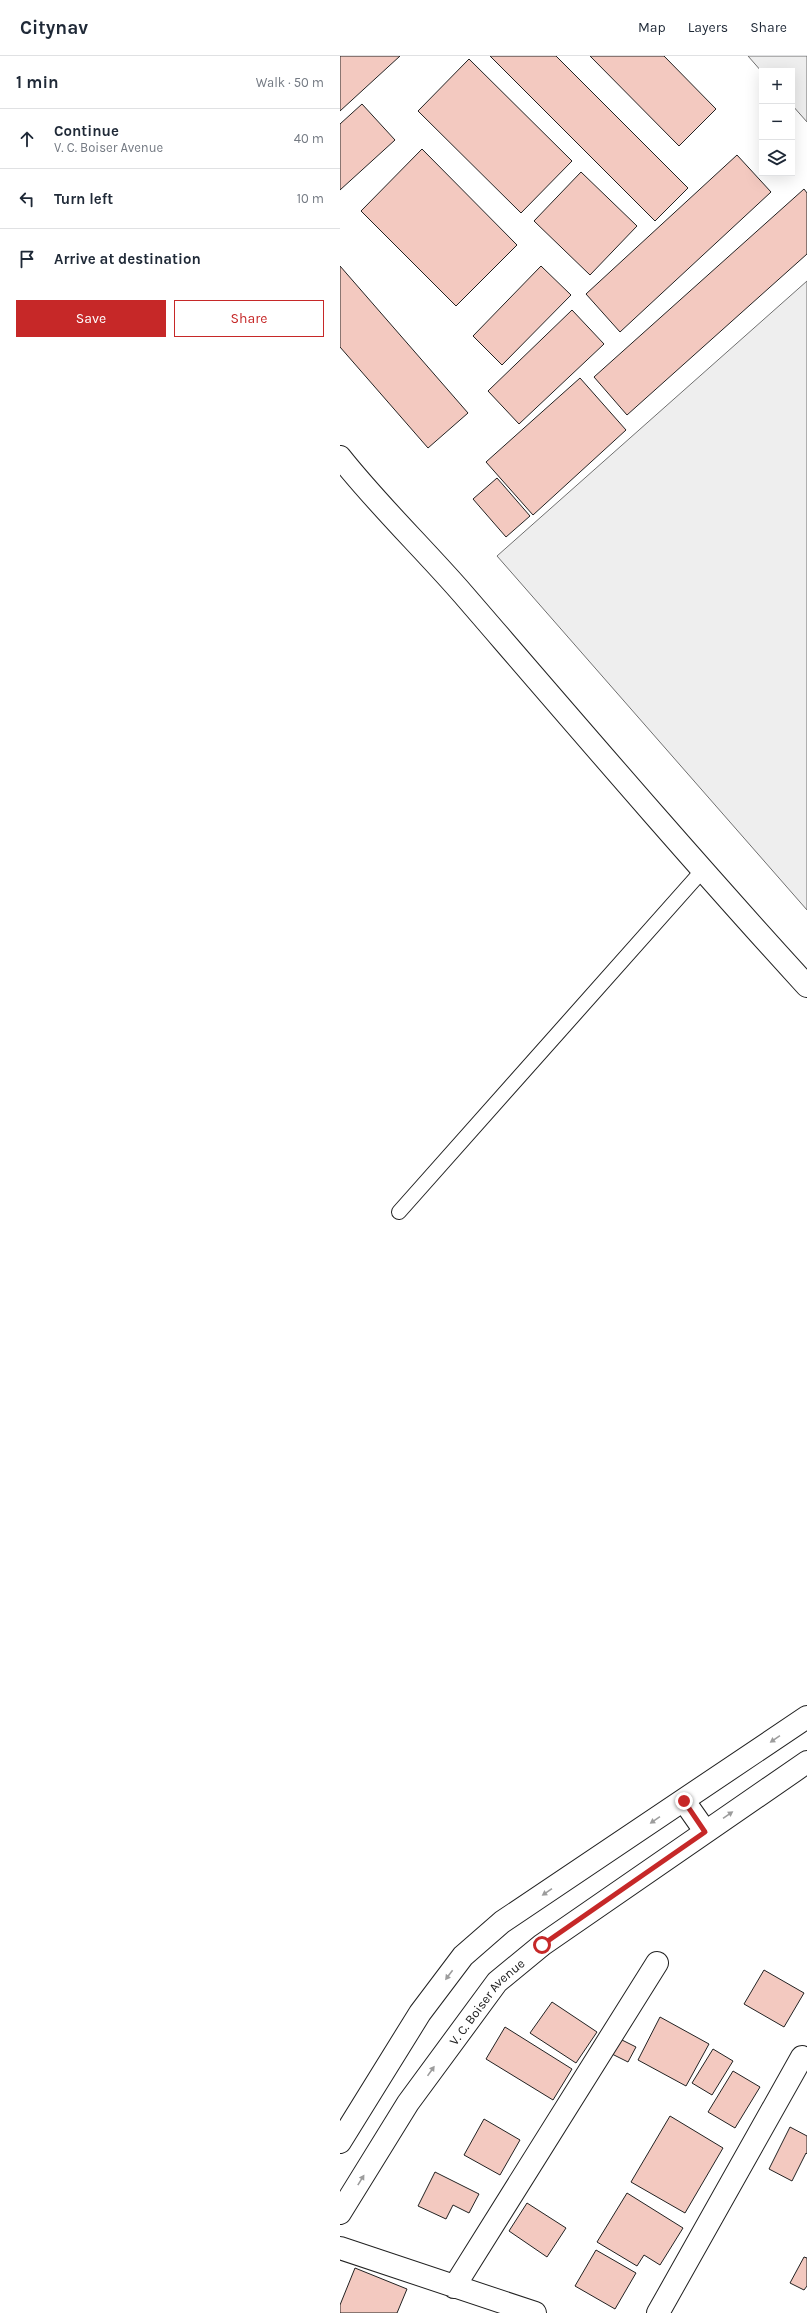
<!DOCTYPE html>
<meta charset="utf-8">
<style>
body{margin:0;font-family:Karla,sans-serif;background:#f6f6f7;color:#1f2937}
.controls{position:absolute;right:12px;top:12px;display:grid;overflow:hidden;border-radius:0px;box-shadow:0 4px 16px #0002}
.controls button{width:36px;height:36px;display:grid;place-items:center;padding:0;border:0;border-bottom:1px solid #e0e1e3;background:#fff;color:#1f2937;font:20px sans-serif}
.stop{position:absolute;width:12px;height:12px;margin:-9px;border:3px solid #c62828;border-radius:50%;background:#fff}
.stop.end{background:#c62828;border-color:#fff;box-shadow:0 1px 4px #0008}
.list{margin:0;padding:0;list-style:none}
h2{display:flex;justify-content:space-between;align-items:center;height:52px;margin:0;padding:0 16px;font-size:17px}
h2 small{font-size:13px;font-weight:400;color:#747a83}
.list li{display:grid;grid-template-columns:26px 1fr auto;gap:12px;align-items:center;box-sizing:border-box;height:60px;padding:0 16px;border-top:1px solid #e0e1e3}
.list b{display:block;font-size:15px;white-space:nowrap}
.list p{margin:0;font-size:13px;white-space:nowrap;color:#747a83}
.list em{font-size:13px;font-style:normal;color:#747a83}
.actions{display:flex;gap:8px;padding:12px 16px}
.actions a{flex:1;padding:9px 0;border:1px solid #c62828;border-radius:0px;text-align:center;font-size:14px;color:#c62828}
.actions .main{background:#c62828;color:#fff}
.icon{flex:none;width:22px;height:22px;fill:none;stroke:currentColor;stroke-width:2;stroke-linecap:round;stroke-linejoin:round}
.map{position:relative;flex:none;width:467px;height:2257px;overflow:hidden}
header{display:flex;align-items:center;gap:24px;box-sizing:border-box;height:56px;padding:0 20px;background:#fff;border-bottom:1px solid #e0e1e3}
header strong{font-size:19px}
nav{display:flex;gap:22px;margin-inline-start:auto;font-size:14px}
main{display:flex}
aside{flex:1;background:#fff}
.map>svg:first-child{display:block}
.green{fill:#eee;stroke:#6f6f6f}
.building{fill:#f3c9c0;stroke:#222}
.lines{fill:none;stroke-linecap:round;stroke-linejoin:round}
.service-casing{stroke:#222;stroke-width:16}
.minor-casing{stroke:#222;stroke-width:24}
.tertiary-casing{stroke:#222;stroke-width:24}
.service{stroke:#fff;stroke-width:14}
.minor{stroke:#fff;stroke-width:22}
.tertiary{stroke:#fff;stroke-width:22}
.oneway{fill:#9c9c9c}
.route{stroke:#c62828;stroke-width:5}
.labels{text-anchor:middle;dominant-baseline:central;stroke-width:3;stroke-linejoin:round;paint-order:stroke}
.street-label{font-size:13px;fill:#222;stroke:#fff}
</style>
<header>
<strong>Citynav</strong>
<nav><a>Map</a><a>Layers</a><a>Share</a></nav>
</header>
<main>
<aside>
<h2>1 min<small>Walk · 50 m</small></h2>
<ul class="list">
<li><svg class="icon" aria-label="ahead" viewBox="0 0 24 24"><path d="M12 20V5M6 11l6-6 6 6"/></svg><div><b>Continue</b><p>V. C. Boiser Avenue</p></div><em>40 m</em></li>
<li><svg class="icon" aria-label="left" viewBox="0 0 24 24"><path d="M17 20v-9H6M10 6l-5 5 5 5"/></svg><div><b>Turn left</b></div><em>10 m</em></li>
<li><svg class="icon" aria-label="arrive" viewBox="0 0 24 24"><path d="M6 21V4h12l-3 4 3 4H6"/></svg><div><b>Arrive at destination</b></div></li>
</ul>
<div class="actions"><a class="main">Save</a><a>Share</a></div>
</aside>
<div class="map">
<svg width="467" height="2257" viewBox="0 0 467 2257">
<rect width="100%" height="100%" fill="#fff"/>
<!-- green -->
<path class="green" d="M408 0H467V66L452 49V15L422 16Z
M467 225V854L157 500Z"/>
<!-- building -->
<path class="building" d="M0 0H60L0 55Z
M150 0H216L348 132 315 165Z
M250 0H324L376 53 339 90Z
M129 3 232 105 181 157 78 55Z
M22 48 55 84 0 134V68Z
M82 93 177 189 116 250 21 155Z
M397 99 431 136 280 276 246 238Z
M241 116 297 170 250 219 194 165Z
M464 133 467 137V198L287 359 254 321Z
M0 210 128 357 88 392 0 291Z
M201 210 231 239 162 309 133 280Z
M232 254 264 288 179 368 148 335Z
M240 322 286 374 193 459 146 406Z
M157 422 190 460 166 481 133 443Z
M424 1914 464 1937 444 1971 404 1948Z
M212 1946 257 1976 236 2007 190 1977Z
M320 1961 369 1988 346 2030 298 2004Z
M165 1971 232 2013 213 2044 146 2003Z
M280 1983 296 1991 288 2006 272 1998Z
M373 1993 393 2005 372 2039 352 2027Z
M393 2015 420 2031 395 2072 368 2056Z
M330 2060 383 2092 345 2157 291 2126Z
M144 2063 180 2084 160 2119 124 2099Z
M450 2071 467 2080V2098L466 2097 452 2125 429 2113Z
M95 2116 139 2138 129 2157 113 2149 106 2163 78 2150Z
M287 2137 343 2172 320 2209 304 2199 297 2210 257 2186Z
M187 2147 226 2172 207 2201 169 2175Z
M256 2194 296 2217 275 2253 235 2230Z
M464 2201 467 2202V2230L464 2234 450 2227Z
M15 2212 67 2233 57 2257H0V2249Z"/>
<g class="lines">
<!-- service casing -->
<g class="service-casing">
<path id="service" d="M59 1156 362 815"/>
</g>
<!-- minor casing -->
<g class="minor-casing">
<path id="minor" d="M0 401C38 449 83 492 123 538 237 670 350 802 467 930
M0 2192 195 2257
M114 2231 317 1907
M318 2257 462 2001"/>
</g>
<!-- tertiary casing -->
<g class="tertiary-casing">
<g id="tertiary">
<path d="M344 1745 365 1775"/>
<path d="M0 2086 80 1957 123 1900 162 1866 467 1661"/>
<path id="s1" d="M0 2157 68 2047 157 1926 202 1889 467 1706"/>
</g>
</g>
<!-- service -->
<use href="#service" class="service"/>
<!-- minor -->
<use href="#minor" class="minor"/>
<!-- tertiary -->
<use href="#tertiary" class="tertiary"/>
</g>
<!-- one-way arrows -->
<defs><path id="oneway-solid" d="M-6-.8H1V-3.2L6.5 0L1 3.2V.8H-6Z"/></defs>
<g class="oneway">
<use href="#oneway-solid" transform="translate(435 1683) rotate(146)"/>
<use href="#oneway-solid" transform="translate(388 1759) rotate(-34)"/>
<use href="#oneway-solid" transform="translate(315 1764) rotate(146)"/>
<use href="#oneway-solid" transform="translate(207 1836) rotate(146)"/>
<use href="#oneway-solid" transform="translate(109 1919) rotate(127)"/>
<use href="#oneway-solid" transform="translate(91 2015) rotate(-55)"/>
<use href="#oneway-solid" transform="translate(21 2124) rotate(-58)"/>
</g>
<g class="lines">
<!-- route -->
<path class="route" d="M202 1889 365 1776 344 1745"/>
</g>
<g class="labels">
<!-- street labels -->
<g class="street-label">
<text stroke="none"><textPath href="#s1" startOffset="258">V. C. Boiser Avenue</textPath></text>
</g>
</g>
</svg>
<div class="controls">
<button>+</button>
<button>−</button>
<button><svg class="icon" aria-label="layers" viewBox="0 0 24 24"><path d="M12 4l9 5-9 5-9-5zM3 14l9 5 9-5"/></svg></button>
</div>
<div class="stop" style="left:202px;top:1889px"></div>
<div class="stop end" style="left:344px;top:1745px"></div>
</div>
</main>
